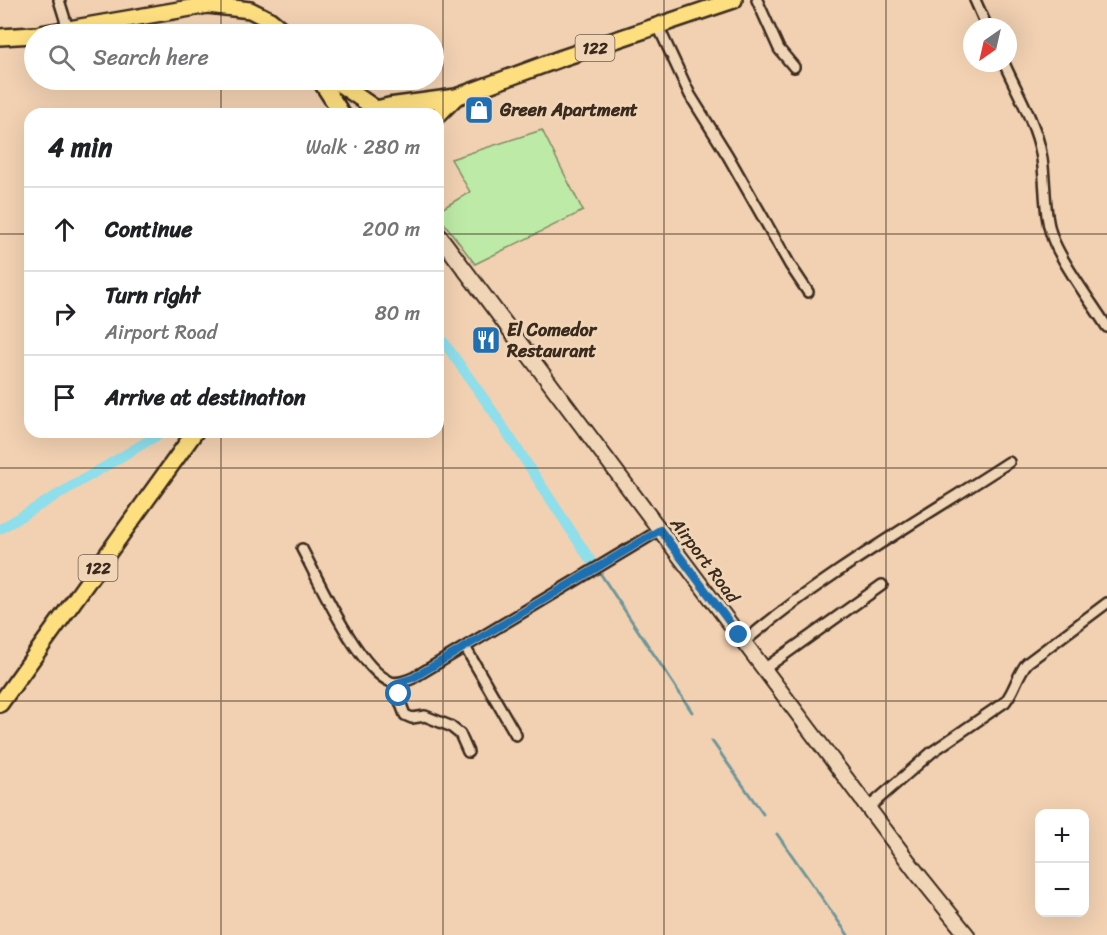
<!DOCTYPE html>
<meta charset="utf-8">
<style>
body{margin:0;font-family:Sriracha,sans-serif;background:#f6f6f6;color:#202124}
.controls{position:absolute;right:18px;bottom:18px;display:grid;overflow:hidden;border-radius:12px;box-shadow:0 6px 24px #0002}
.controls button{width:54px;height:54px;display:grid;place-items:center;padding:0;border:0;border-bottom:2px solid #e0e0e0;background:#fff;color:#202124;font:30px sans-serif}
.compass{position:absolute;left:963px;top:18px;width:54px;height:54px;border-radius:50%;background:#fff;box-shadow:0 6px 24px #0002;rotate:214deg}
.stop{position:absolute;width:18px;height:18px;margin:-14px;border:4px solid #1f6fb2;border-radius:50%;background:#fff}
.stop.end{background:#1f6fb2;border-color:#fff;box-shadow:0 2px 6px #0008}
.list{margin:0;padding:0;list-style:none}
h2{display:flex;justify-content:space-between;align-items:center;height:78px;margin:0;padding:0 24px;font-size:26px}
h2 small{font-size:20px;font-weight:400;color:#757577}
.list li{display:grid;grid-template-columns:39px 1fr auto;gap:18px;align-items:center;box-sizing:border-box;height:84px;padding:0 24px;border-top:2px solid #e0e0e0}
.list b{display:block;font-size:22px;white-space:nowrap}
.list p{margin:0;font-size:20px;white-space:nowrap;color:#757577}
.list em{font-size:20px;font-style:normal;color:#757577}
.icon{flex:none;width:33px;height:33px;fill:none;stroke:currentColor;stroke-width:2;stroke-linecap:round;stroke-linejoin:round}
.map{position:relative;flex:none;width:1107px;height:935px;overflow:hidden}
.search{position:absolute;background:#fff;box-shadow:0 6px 24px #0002;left:24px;top:24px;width:420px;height:66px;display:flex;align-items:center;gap:15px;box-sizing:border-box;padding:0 21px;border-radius:33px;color:#757577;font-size:22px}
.panel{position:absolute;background:#fff;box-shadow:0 6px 24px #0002;left:24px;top:108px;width:420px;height:330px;border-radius:18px}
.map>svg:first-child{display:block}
.green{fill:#beeaa7;stroke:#7c8a62;stroke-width:1.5}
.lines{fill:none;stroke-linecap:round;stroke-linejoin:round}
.stream{stroke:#6d9699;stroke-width:3}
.canal{stroke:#8edeeb;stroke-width:10}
.minor-casing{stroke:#3b2a1e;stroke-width:14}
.secondary-casing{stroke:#3b2a1e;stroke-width:18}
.primary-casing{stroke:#3b2a1e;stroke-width:20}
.minor{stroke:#f0d6b7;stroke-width:9}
.secondary{stroke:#f0d6b7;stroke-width:14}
.primary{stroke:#fedf80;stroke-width:15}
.route{stroke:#1f6fb2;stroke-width:8}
.grid{fill:none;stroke:#3b2a1e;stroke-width:1.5;stroke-opacity:0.55}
.labels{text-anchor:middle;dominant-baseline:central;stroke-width:6;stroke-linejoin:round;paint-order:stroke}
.shield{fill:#f0d6b7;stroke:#715e4c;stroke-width:1.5}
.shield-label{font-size:16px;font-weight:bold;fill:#3b2a1e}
.poi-label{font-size:18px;font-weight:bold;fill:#3b2a1e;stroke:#f0d6b7;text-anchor:start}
.street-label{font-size:18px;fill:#3b2a1e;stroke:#f0d6b7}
</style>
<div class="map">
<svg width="1107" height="935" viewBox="0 0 1107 935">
<rect width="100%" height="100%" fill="#f2d1b2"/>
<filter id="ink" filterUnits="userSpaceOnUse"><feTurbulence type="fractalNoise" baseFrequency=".0167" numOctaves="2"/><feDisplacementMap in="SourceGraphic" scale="12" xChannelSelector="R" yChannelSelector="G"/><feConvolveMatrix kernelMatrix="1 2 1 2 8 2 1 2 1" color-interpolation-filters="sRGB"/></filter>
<g filter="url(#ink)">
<!-- green -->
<path class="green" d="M542 130 583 211 475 264 438 215V211L470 192 451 159Z"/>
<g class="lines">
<!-- stream -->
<path class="stream" d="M598 570 692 712
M712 741 763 814
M777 834 848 935"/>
<!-- canal -->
<path class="canal" d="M438 334 492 410 591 561
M0 529 163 432"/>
<!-- minor casing -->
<g class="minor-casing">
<path id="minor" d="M59 0 68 29
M757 0 779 49 794 67
M975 0 987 27
M658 26 690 95 728 156 790 265 808 292
M1004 63C1016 90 1036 124 1041 153 1047 183 1042 216 1055 244 1068 272 1090 300 1107 327
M302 549C319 581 358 669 391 682 399 684 406 681 413 678L660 530
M744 642C825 573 920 520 1009 462
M465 647 516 735
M764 669 882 585
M401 682 399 699 405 715 412 718 425 716 450 726 460 734 468 752
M868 808 932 752 1005 702C1015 690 1017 675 1027 663L1107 603"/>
</g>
<!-- secondary casing -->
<g class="secondary-casing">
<path id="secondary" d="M438 234 917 873 967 935"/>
</g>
<!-- primary casing -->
<g class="primary-casing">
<path id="primary" d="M40 34 208 5 250 10 270 20 287 34
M0 37 34 35
M320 80 342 114
M334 80 376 109
M370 114 376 109 389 106 456 97 562 58 734 0
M438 115 456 97
M0 704 195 432"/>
</g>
<!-- minor -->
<use href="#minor" class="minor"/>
<!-- secondary -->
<use href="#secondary" class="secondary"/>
<!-- primary -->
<use href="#primary" class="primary"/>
</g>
</g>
<g class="lines" filter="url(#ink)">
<!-- route -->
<path class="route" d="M399 694 400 682 413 678 660 530 739 635"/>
</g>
<!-- grid -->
<path class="grid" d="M221 0V34M443 0V935M664 0V935M886 0V935M221 80V114M0 234H30M438 234H1107M221 432V935M0 468H1107M0 701H1107"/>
<!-- icons -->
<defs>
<g id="shop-square" transform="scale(1.5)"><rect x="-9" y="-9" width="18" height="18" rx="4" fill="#1f6fb2" stroke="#f0d6b7"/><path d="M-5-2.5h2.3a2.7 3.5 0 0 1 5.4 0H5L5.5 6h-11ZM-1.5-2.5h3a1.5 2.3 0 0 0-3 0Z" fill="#fff"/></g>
<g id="restaurant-square" transform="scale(1.5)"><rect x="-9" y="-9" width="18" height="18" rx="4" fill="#1f6fb2" stroke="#f0d6b7"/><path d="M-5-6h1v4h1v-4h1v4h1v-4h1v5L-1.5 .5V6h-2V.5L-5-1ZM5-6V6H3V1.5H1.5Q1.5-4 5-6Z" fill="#fff"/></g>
</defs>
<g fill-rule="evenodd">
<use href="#shop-square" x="479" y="110"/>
<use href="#restaurant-square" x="486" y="340"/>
</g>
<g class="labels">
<!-- shield labels -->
<g class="shield">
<rect x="575.5" y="35" width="39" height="26" rx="4.5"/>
<rect x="78.5" y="555" width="39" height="26" rx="4.5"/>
</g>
<g class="shield-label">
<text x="595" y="48">122</text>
<text x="98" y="568">122</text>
</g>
<!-- poi labels -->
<g class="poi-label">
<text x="500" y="110">Green Apartment</text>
<text x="507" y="330">El Comedor<tspan x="507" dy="21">Restaurant</tspan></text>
</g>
<!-- street labels -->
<g class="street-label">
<text transform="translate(705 560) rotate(53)">Airport Road</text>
</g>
</g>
</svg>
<div class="controls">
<button>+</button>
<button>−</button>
</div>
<svg class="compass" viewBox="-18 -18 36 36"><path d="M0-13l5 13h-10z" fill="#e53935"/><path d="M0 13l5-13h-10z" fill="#757577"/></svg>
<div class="stop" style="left:399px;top:694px"></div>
<div class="stop end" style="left:739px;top:635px"></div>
<div class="search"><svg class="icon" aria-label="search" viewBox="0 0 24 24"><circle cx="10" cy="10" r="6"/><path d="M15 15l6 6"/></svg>Search here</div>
<section class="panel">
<h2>4 min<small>Walk · 280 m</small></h2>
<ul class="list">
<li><svg class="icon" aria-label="ahead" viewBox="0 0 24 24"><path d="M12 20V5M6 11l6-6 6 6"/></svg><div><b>Continue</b></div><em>200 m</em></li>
<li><svg class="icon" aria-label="right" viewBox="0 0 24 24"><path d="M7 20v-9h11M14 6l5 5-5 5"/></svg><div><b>Turn right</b><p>Airport Road</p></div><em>80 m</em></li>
<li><svg class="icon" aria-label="arrive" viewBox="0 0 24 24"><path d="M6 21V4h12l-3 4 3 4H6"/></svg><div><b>Arrive at destination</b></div></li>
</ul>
</section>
</div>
